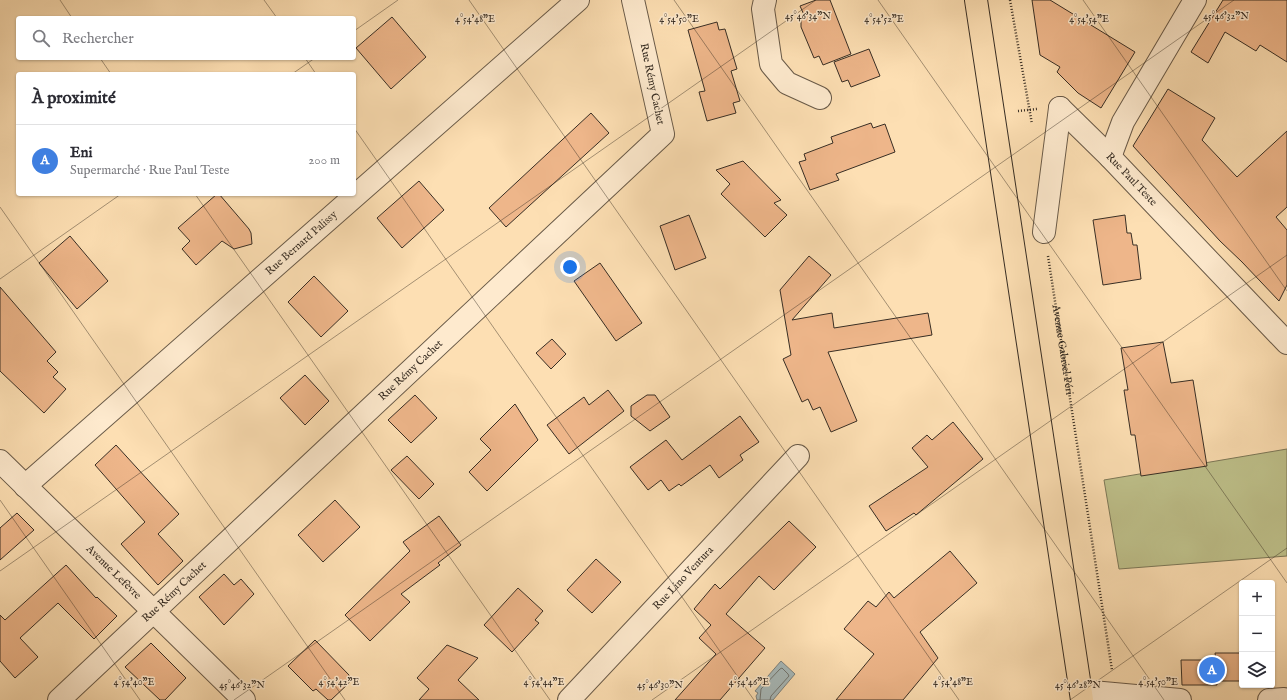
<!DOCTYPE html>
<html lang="fr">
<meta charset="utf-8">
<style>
body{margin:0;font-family:"IM FELL English",serif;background:#f7f7f7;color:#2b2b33}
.controls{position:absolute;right:12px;bottom:12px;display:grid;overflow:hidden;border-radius:4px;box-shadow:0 1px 3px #0004}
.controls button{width:36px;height:36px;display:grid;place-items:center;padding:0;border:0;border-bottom:1px solid #e1e1e2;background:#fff;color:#2b2b33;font:20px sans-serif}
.you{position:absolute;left:570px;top:267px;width:14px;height:14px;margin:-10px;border:3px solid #fff;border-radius:50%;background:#1a73e8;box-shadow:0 0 0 6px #1a73e833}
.badge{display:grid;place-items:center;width:26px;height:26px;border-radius:50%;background:#d93025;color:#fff;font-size:13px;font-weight:700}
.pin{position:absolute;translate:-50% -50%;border:2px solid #fff;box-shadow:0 1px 4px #0006}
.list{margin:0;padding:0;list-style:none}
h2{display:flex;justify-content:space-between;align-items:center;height:52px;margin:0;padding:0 16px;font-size:17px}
h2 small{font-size:13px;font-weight:400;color:#7c7c81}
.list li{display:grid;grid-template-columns:26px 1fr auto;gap:12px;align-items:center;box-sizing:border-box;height:72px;padding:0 16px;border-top:1px solid #e1e1e2}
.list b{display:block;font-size:15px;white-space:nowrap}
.list p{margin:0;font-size:13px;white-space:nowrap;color:#7c7c81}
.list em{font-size:13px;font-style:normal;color:#7c7c81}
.icon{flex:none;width:22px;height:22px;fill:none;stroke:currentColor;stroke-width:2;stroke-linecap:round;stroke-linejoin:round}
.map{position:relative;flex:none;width:1287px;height:700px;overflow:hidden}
.search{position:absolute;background:#fff;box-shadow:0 1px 3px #0004;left:16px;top:16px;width:340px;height:44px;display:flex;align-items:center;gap:10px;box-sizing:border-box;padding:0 14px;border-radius:4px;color:#7c7c81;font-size:15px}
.panel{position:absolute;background:#fff;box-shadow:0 1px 3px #0004;left:16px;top:72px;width:340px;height:124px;border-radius:4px}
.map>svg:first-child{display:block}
.green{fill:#bfc28c;stroke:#7c7858}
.water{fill:#a7b9ba;stroke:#7b817e}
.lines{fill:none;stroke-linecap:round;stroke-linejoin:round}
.shore{stroke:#70746f;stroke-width:1}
.building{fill:#eeb68a;stroke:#382e24}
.minor-casing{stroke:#695a48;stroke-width:24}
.major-casing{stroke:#382e24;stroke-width:24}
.path{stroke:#382e24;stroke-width:2.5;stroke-dasharray:1 2;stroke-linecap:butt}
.minor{stroke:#feeace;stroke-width:22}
.major{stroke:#fddfb3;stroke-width:22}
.ticks{fill:none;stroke:#382e24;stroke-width:1;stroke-opacity:0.45}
.labels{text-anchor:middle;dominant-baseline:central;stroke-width:3;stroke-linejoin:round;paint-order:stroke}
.street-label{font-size:11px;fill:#382e24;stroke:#feeace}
.ticks-label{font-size:10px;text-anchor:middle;fill:#382e24;stroke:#feeace;stroke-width:3;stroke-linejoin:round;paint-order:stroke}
</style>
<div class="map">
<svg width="1287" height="700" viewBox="0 0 1287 700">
<rect width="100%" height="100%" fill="#fddfb3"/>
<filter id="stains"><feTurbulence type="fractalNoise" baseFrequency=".005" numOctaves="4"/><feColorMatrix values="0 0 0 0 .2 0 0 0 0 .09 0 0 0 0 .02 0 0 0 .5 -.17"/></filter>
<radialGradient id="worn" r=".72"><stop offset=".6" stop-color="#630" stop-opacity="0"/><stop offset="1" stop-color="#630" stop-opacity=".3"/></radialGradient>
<!-- green -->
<path class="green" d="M1287 449V556L1119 569 1104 480Z"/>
<!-- water -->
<path class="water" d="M781 661 795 674 773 700H757L756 696 758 693 755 691Z"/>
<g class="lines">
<!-- shore -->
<path class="shore" d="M760 700 761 689 780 669 782 668 788 674 789 676 771 696 770 700"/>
</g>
<!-- building -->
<path class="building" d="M816 0H830L851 54 823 65 819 56 814 58 801 27V18L805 17 800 6Z
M1032 0H1050L1135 52 1101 108 1078 93 1057 72 1060 67 1040 55Z
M1223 0H1287V62L1260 45 1256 51 1225 32 1208 63 1191 52Z
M392 17 426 57 391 89 356 48Z
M717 22 719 30 725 29 737 69 731 71 740 101 733 103 736 113 707 121 699 92 705 91 688 30Z
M869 49 880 76 851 87 848 80 842 82 834 62Z
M1168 89 1215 118 1202 140 1237 177 1287 131V207L1276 217 1287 230V285L1279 301 1242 262 1220 241 1133 146Z
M591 113 609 133 506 227 489 208Z
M871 123 873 128 885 124 895 152 836 174 839 180 810 190 799 162 806 160 804 154 833 143 831 137Z
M743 161 781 200 774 203 787 215 765 237 721 194 730 184 716 170Z
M419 181 444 210 402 248 377 218Z
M217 194H219L249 229 251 233 252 244 234 249 222 241 196 265 182 249 190 241 178 228Z
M689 215 706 258 675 270 660 226Z
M1125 215 1127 233H1131L1133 245H1137L1141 279 1103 285 1093 220Z
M70 236 108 281 77 309 39 263Z
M809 256 831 275 792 320 832 313 834 328 928 313 932 335 828 352 857 421 831 432 820 407 813 410 808 399 802 402 783 359 791 355 780 290Z
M600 263 642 323 616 341 574 281Z
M314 276 348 311 321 337 288 302Z
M0 287 56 352 47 361 58 372 53 377 66 389 44 413 0 371Z
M552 339 566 354 551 369 536 353Z
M1163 342 1171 383 1193 380 1207 466 1141 476 1135 435H1131L1124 390H1128L1121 348Z
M305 375 329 401 305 425 280 398Z
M608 390 624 411 569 454 547 425 584 397 589 405Z
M415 395 437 418 411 443 388 420Z
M647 395H655L670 417 650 431 631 416V406Z
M515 404 538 440 487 491 469 472 491 450 480 439Z
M740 416 759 442 740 455 743 460 719 478 710 465 681 486 679 484 669 491 661 480 648 490 630 467 666 440 682 460Z
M953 422 983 459 916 515 914 513 886 531 869 506 928 467 912 448 927 435 932 440Z
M116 445 179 514 158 534 183 561 158 585 121 544 145 522 95 465Z
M407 456 434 484 419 499 391 470Z
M335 500 360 527 323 562 298 535Z
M17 513 34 530 0 560V528Z
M439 516 461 545 438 563 440 565 401 594 410 602 370 641 345 615 410 551 403 542Z
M789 521 816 547 774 590 759 576 726 614 765 648 720 700H675L716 654 699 638 711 625 694 609 715 584 720 589Z
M950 551 977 583 920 632 938 658 903 700H836L874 654 844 629 868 601 876 607 889 592 894 598Z
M596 559 621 582 592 613 567 590Z
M66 565 96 598 97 597 117 616 94 639 58 603 20 638 38 657 15 678 0 661V615L5 620Z
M224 574 234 585 241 579 254 594 224 625 199 597Z
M518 588 543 611 535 620 539 623 512 652 484 625Z
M315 640 349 675V683L331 700H328L316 689 313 691 288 666Z
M151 643 186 678 165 700H160L125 667Z
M447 645 478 658 458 680 479 700H419L429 689 417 678Z
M1215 653H1242V681H1217V685H1182L1181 660H1216Z"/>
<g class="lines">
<!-- minor casing -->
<g class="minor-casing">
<g id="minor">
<path d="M765 0 763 9 771 64 787 83 820 98"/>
<path id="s2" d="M1060 108 1110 157 1287 343"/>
<path d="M1110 157 1123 122 1195 0"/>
<path d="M1044 232 1060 108"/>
<path id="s3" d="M0 461 244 700"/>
<path id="s4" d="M25 486 578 0"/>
<path d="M1081 691 1180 700"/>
<path id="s5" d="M59 700 663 134 633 0"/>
<path id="s6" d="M569 700 798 456"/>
<path d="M1269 700 1284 699"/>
</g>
</g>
<!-- major casing -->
<g class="major-casing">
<path id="major" d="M976 0 1082 700"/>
</g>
<!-- path -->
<g class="path">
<path d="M1010 0 1032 124"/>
<path d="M1018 111 1037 109"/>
<path id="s1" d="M1048 256 1112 670"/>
</g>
<!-- minor -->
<use href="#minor" class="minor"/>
<!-- major -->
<use href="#major" class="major"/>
</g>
<!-- ticks -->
<path class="ticks" d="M60 0 72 18M264 0 277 18M469 0 959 700M674 0 1164 700M878 0 1287 583M1083 0 1287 291M354 31 398 0M100 58 111 74M305 58 316 74M292 74 315 58M354 128 754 700M195 194 550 700M0 207 345 700M0 279 121 194M0 500 140 700M0 571 816 0M234 700 1234 0M652 700 1287 255M1070 700 1287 548"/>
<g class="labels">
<!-- street labels -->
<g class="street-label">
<text transform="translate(652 84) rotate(78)">Rue Rémy Cachet</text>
<text stroke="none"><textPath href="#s2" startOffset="101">Rue Paul Teste</textPath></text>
<text stroke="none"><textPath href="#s4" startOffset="368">Rue Bernard Palissy</textPath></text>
<text stroke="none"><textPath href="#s1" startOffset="95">Avenue Gabriel Péri</textPath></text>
<text stroke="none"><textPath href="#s5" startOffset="482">Rue Rémy Cachet</textPath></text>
<text stroke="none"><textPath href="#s3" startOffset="159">Avenue Lefèvre</textPath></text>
<text stroke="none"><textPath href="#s6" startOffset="167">Rue Lino Ventura</textPath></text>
<text stroke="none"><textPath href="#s5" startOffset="158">Rue Rémy Cachet</textPath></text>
</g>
</g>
<g class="ticks-label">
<text x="1226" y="19">45°46'32"N</text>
<text x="808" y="19">45°46'34"N</text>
<text x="884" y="22">4°54'52"E</text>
<text x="475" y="22">4°54'48"E</text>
<text x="679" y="22">4°54'50"E</text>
<text x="1089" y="22">4°54'54"E</text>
<text x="134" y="685">4°54'40"E</text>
<text x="339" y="685">4°54'42"E</text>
<text x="544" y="685">4°54'44"E</text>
<text x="749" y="685">4°54'46"E</text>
<text x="953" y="685">4°54'48"E</text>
<text x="1158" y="685">4°54'50"E</text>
<text x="242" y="688">45°46'32"N</text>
<text x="660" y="688">45°46'30"N</text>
<text x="1078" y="688">45°46'28"N</text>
</g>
<rect width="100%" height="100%" filter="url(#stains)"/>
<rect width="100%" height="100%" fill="url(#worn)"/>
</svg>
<div class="controls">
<button>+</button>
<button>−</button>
<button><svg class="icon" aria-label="layers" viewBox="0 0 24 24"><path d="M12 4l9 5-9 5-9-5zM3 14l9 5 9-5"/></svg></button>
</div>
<div class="you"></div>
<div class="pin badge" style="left:1212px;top:670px;background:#3f7fe0">A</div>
<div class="search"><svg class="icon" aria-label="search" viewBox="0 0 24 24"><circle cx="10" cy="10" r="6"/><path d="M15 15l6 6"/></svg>Rechercher</div>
<section class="panel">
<h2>À proximité<small></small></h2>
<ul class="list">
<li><span class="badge" style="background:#3f7fe0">A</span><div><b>Eni</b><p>Supermarché · Rue Paul Teste</p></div><em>200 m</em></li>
</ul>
</section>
</div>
